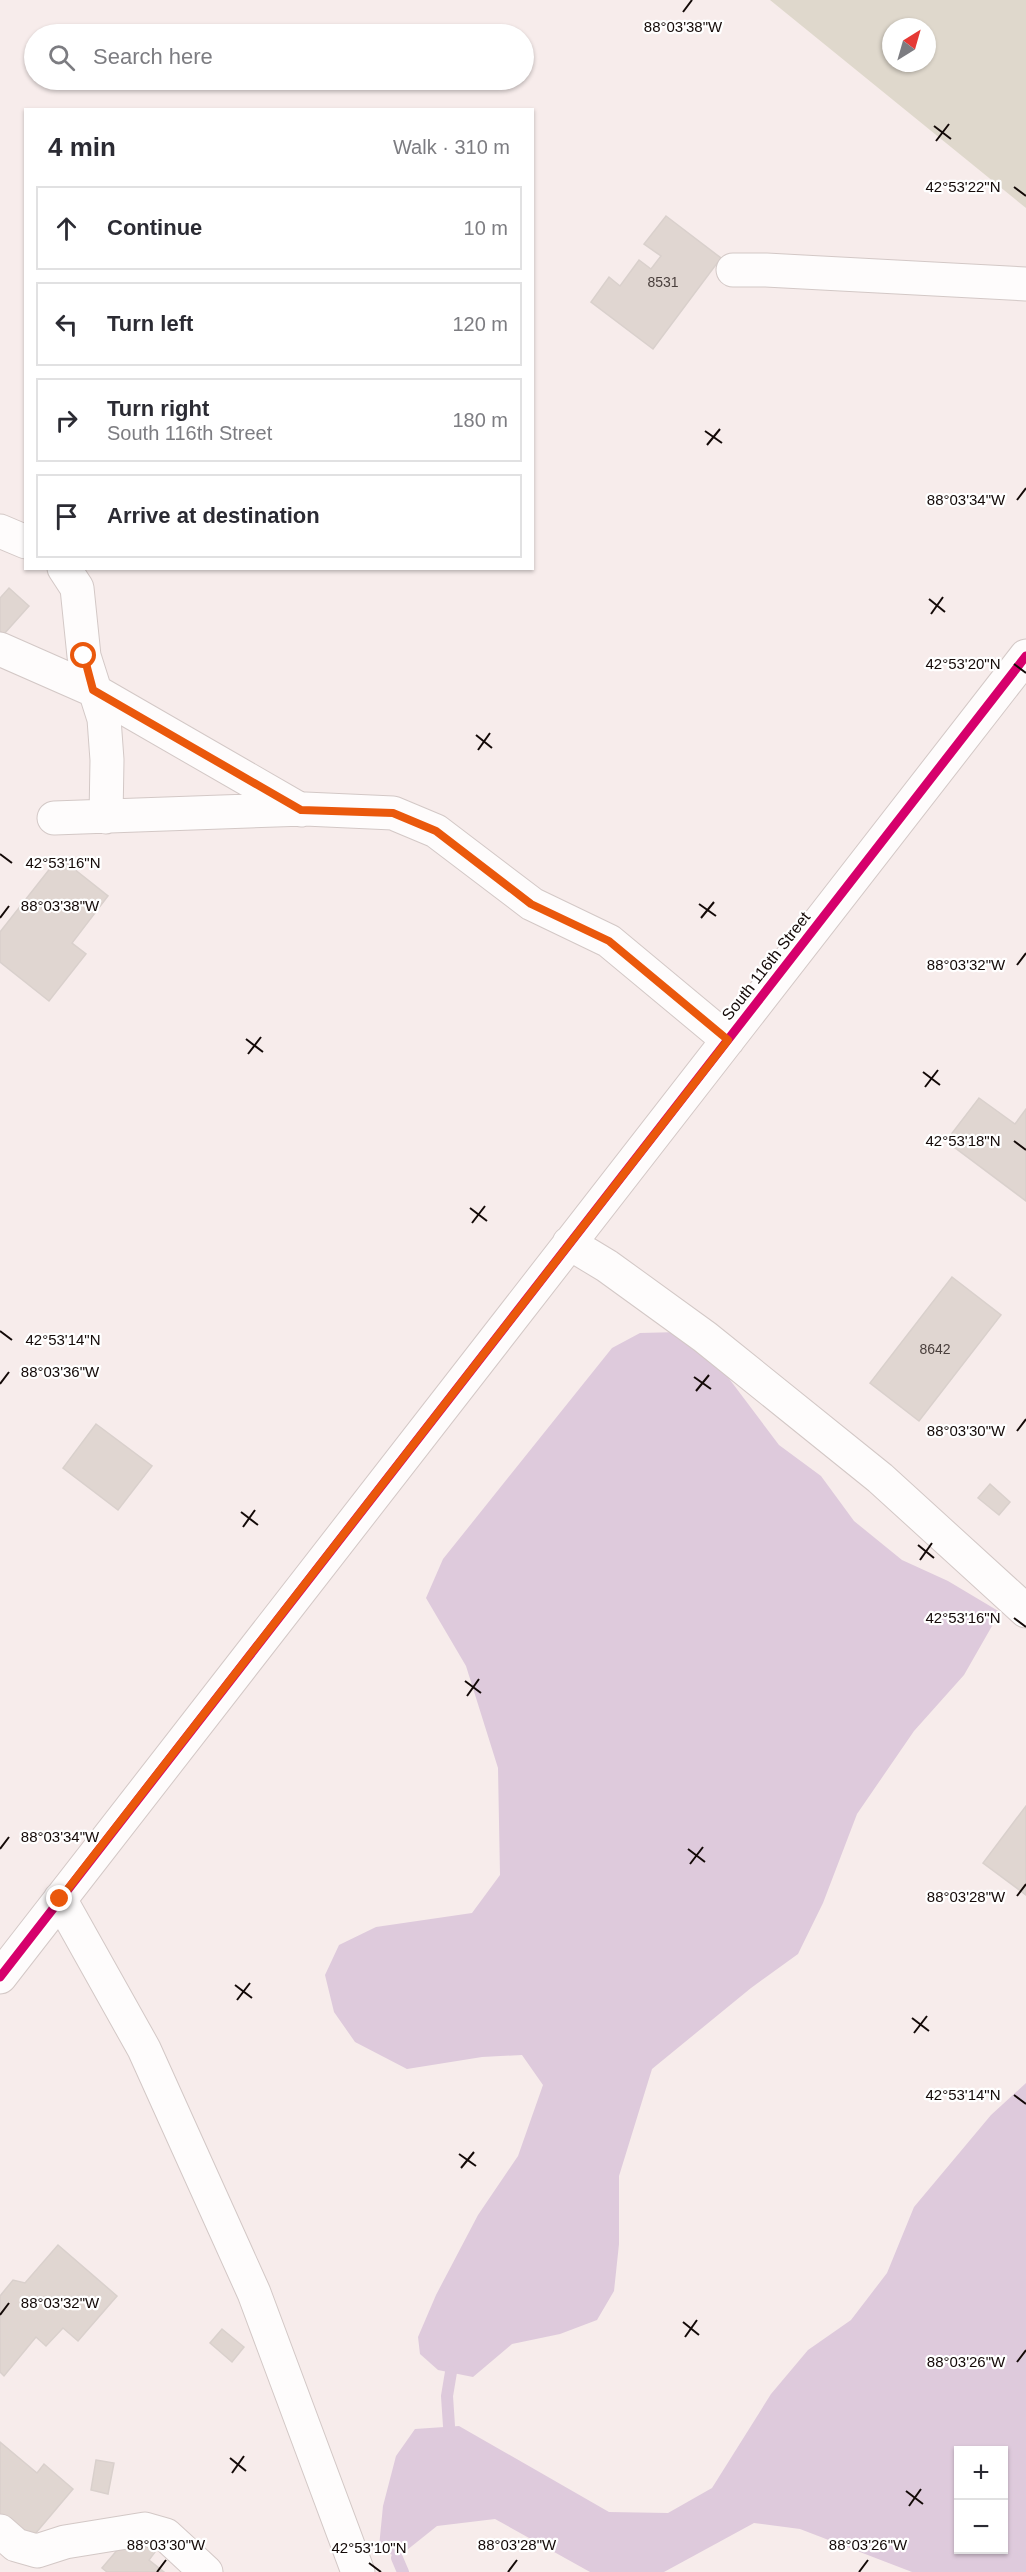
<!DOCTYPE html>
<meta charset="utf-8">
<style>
body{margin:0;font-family:Arial,sans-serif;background:#f7f7f7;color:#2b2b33}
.controls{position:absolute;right:18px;bottom:18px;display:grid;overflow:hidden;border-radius:0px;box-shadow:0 2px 4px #0004}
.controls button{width:54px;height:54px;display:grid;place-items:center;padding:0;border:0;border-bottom:2px solid #e1e1e2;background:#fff;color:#2b2b33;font:30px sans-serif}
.compass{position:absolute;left:882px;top:18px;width:54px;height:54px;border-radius:50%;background:#fff;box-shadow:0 2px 4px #0004;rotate:37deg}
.stop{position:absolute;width:18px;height:18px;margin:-14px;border:4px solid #ea580c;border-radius:50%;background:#fff}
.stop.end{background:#ea580c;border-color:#fff;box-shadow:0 2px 6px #0008}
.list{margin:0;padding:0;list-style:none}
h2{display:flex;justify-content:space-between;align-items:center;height:78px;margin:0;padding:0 24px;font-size:26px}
h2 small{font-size:20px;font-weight:400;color:#7c7c81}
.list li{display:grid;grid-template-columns:39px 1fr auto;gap:18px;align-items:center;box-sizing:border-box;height:84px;margin:0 12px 12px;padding:0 12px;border:2px solid #e1e1e2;border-radius:0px}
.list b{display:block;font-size:22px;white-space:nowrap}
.list p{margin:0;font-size:20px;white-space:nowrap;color:#7c7c81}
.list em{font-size:20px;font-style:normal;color:#7c7c81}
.icon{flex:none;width:33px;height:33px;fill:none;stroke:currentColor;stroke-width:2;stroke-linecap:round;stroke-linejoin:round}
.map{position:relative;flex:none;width:1026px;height:2572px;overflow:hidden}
.search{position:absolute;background:#fff;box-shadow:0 2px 4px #0004;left:24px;top:24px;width:510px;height:66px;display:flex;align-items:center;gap:15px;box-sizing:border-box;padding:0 21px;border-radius:33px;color:#7c7c81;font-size:22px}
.panel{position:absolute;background:#fff;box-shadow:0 2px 4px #0004;left:24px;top:108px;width:510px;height:462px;border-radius:0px}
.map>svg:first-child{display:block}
.green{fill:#dfd8cc;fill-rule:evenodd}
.water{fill:#decadc;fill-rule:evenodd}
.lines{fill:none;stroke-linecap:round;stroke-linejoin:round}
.stream{stroke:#decadc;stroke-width:12}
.building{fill:#e0d6d1;stroke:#d9d0cc;stroke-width:1.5}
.minor-casing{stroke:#d3c8c6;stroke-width:35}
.minor{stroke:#fefcfc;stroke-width:33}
.cycleway-casing{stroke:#fff;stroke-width:13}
.cycleway{stroke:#d6006c;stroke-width:9}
.route{stroke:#ea580c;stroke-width:8}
.ticks{fill:none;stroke:#140a08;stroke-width:2}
.labels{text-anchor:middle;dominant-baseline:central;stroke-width:4.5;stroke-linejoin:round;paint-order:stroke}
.number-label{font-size:14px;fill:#493f3c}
.street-label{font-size:16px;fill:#140a08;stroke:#fff}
.ticks-label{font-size:15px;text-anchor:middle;fill:#140a08;stroke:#fff;stroke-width:4.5;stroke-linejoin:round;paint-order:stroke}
</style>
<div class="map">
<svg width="1026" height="2572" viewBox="0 0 1026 2572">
<rect width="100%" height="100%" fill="#f7eceb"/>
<!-- green -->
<path class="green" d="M770 0H1026V208ZM891 27H927V63H891Z"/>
<!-- water -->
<path class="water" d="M679 1332 715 1360 779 1445 821 1476 854 1521 902 1560 948 1581 1000 1612 964 1675 914 1731 857 1814 823 1903 798 1954 751 1988 652 2069 619 2176V2244L614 2291 597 2320 560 2334 512 2344 473 2377 438 2370 420 2354 418 2337 436 2295 478 2215 518 2156 543 2085 522 2055 482 2057 407 2069 355 2042 334 2012 325 1975 339 1945 376 1927 472 1913 500 1875 498 1768 466 1666 426 1598 443 1559 612 1348 640 1333Z
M1026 2083V2572H912L800 2529 754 2523 664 2572H590L495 2519 437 2526 397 2558 379 2547 383 2506 396 2456 415 2429 459 2426 609 2512 668 2513 712 2488 771 2394 808 2350 851 2320 887 2273 914 2207 991 2115ZM958 2450H1004V2550H958Z"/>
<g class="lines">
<!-- stream -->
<path class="stream" d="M449 2426 447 2396 451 2372
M397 2558 403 2572"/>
</g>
<!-- building -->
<path class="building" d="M666 216 721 258 653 349 591 302 609 277 620 286 639 260 651 269 661 256 644 244Z
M9 588 29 606 4 634 0 631V598Z
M59 857 108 896 72 943 86 954 49 1001 0 962V932Z
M979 1098 1015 1124 1026 1109V1201L946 1141Z
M952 1277 1001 1315 919 1421 870 1383Z
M96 1424 152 1466 118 1510 63 1468Z
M990 1484 1010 1502 999 1515 978 1498Z
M1026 1806V1895L983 1863Z
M58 2245 117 2296 78 2341 63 2328 46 2346 36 2337 4 2376 0 2372V2296L13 2280 25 2283Z
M222 2329 244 2347 232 2362 210 2343Z
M0 2442 37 2473 44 2464 73 2489 30 2540 0 2515Z
M96 2460 114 2463 108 2494 91 2490Z
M145 2538 158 2548 149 2560 164 2572H107L102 2568 125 2541 135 2550Z"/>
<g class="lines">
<!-- minor casing -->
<g class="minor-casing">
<path id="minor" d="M733 270H766L1026 284
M0 531 26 542
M64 568 77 588 84 656 104 719 107 760 106 817
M0 649 93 690 301 810
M54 818 305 809 393 813 436 831 532 904 609 941 728 1040
M569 1243 607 1266 705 1337 880 1478 1026 1611
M60 1899 144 2049 254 2293 358 2572
M0 1977 1026 656
M0 2531 16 2545 37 2551 65 2542 145 2529 166 2535 206 2572"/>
</g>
<!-- minor -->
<use href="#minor" class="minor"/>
<!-- cycleway casing -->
<g class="cycleway-casing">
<path id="cycleway" d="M0 1977 1026 656"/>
</g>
<!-- cycleway -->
<use href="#cycleway" class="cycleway"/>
</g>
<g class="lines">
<!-- route -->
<path class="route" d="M60 1899 728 1040 609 941 531 904 436 831 393 813 301 810 93 690 84 656"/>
</g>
<!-- ticks -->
<path class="ticks" d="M683 12 692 0M934 126 951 139M936 141 949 124M1014 187 1026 196M705 431 722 443M707 445 720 429M1017 500 1026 488M929 599 945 612M931 614 943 597M1014 664 1026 673M476 735 492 748M478 750 490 733M0 854 12 863M699 904 716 916M0 918 9 906M701 918 714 902M1017 965 1026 953M246 1039 263 1052M248 1054 261 1037M923 1072 940 1085M925 1087 938 1070M1014 1141 1026 1150M470 1208 487 1221M472 1223 485 1206M0 1331 12 1340M694 1377 711 1389M0 1384 9 1372M696 1391 709 1375M1017 1431 1026 1419M241 1512 258 1525M243 1527 255 1510M918 1545 934 1558M920 1560 932 1543M1014 1618 1026 1627M465 1681 481 1693M467 1696 479 1679M0 1849 9 1837M688 1849 705 1862M690 1864 703 1847M1017 1896 1026 1884M235 1985 252 1998M237 2000 250 1983M912 2018 929 2031M914 2033 927 2016M1014 2095 1026 2104M459 2154 476 2166M461 2168 474 2152M0 2315 9 2303M683 2322 699 2335M685 2337 697 2320M1017 2362 1026 2350M230 2458 246 2471M232 2473 244 2456M906 2491 923 2504M909 2506 921 2489M369 2563 381 2572M157 2572 166 2560M508 2572 517 2560M859 2572 868 2560"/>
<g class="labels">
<!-- number labels -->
<g class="number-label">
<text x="663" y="282">8531</text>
<text x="935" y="1349">8642</text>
</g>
<!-- street labels -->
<g class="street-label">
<text transform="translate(766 966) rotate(-52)">South 116th Street</text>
</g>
</g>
<g class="ticks-label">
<text x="683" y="32">88°03'38"W</text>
<text x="963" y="192">42°53'22"N</text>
<text x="966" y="505">88°03'34"W</text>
<text x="963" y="669">42°53'20"N</text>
<text x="63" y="868">42°53'16"N</text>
<text x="60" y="911">88°03'38"W</text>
<text x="966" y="970">88°03'32"W</text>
<text x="963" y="1146">42°53'18"N</text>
<text x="63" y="1345">42°53'14"N</text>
<text x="60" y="1377">88°03'36"W</text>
<text x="966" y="1436">88°03'30"W</text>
<text x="963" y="1623">42°53'16"N</text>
<text x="60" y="1842">88°03'34"W</text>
<text x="966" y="1902">88°03'28"W</text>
<text x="963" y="2100">42°53'14"N</text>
<text x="60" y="2308">88°03'32"W</text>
<text x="966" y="2367">88°03'26"W</text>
<text x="166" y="2550">88°03'30"W</text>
<text x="517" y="2550">88°03'28"W</text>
<text x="868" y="2550">88°03'26"W</text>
<text x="369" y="2553">42°53'10"N</text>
</g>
</svg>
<div class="controls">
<button>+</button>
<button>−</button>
</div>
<svg class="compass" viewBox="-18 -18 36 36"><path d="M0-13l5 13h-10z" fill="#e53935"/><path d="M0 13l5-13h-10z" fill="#7c7c81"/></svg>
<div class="stop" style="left:84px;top:656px"></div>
<div class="stop end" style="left:60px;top:1899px"></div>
<div class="search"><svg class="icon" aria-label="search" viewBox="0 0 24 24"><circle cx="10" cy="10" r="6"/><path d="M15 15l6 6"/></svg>Search here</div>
<section class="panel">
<h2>4 min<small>Walk · 310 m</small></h2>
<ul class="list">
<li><svg class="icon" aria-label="ahead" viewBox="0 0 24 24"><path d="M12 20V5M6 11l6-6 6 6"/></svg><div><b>Continue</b></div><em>10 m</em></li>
<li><svg class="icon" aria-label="left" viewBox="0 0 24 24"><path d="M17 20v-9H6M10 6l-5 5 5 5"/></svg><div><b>Turn left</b></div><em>120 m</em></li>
<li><svg class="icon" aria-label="right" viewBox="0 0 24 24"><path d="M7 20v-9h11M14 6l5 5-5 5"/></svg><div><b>Turn right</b><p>South 116th Street</p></div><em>180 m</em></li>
<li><svg class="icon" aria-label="arrive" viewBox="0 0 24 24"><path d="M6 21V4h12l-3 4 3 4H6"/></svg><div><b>Arrive at destination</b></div></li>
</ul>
</section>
</div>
